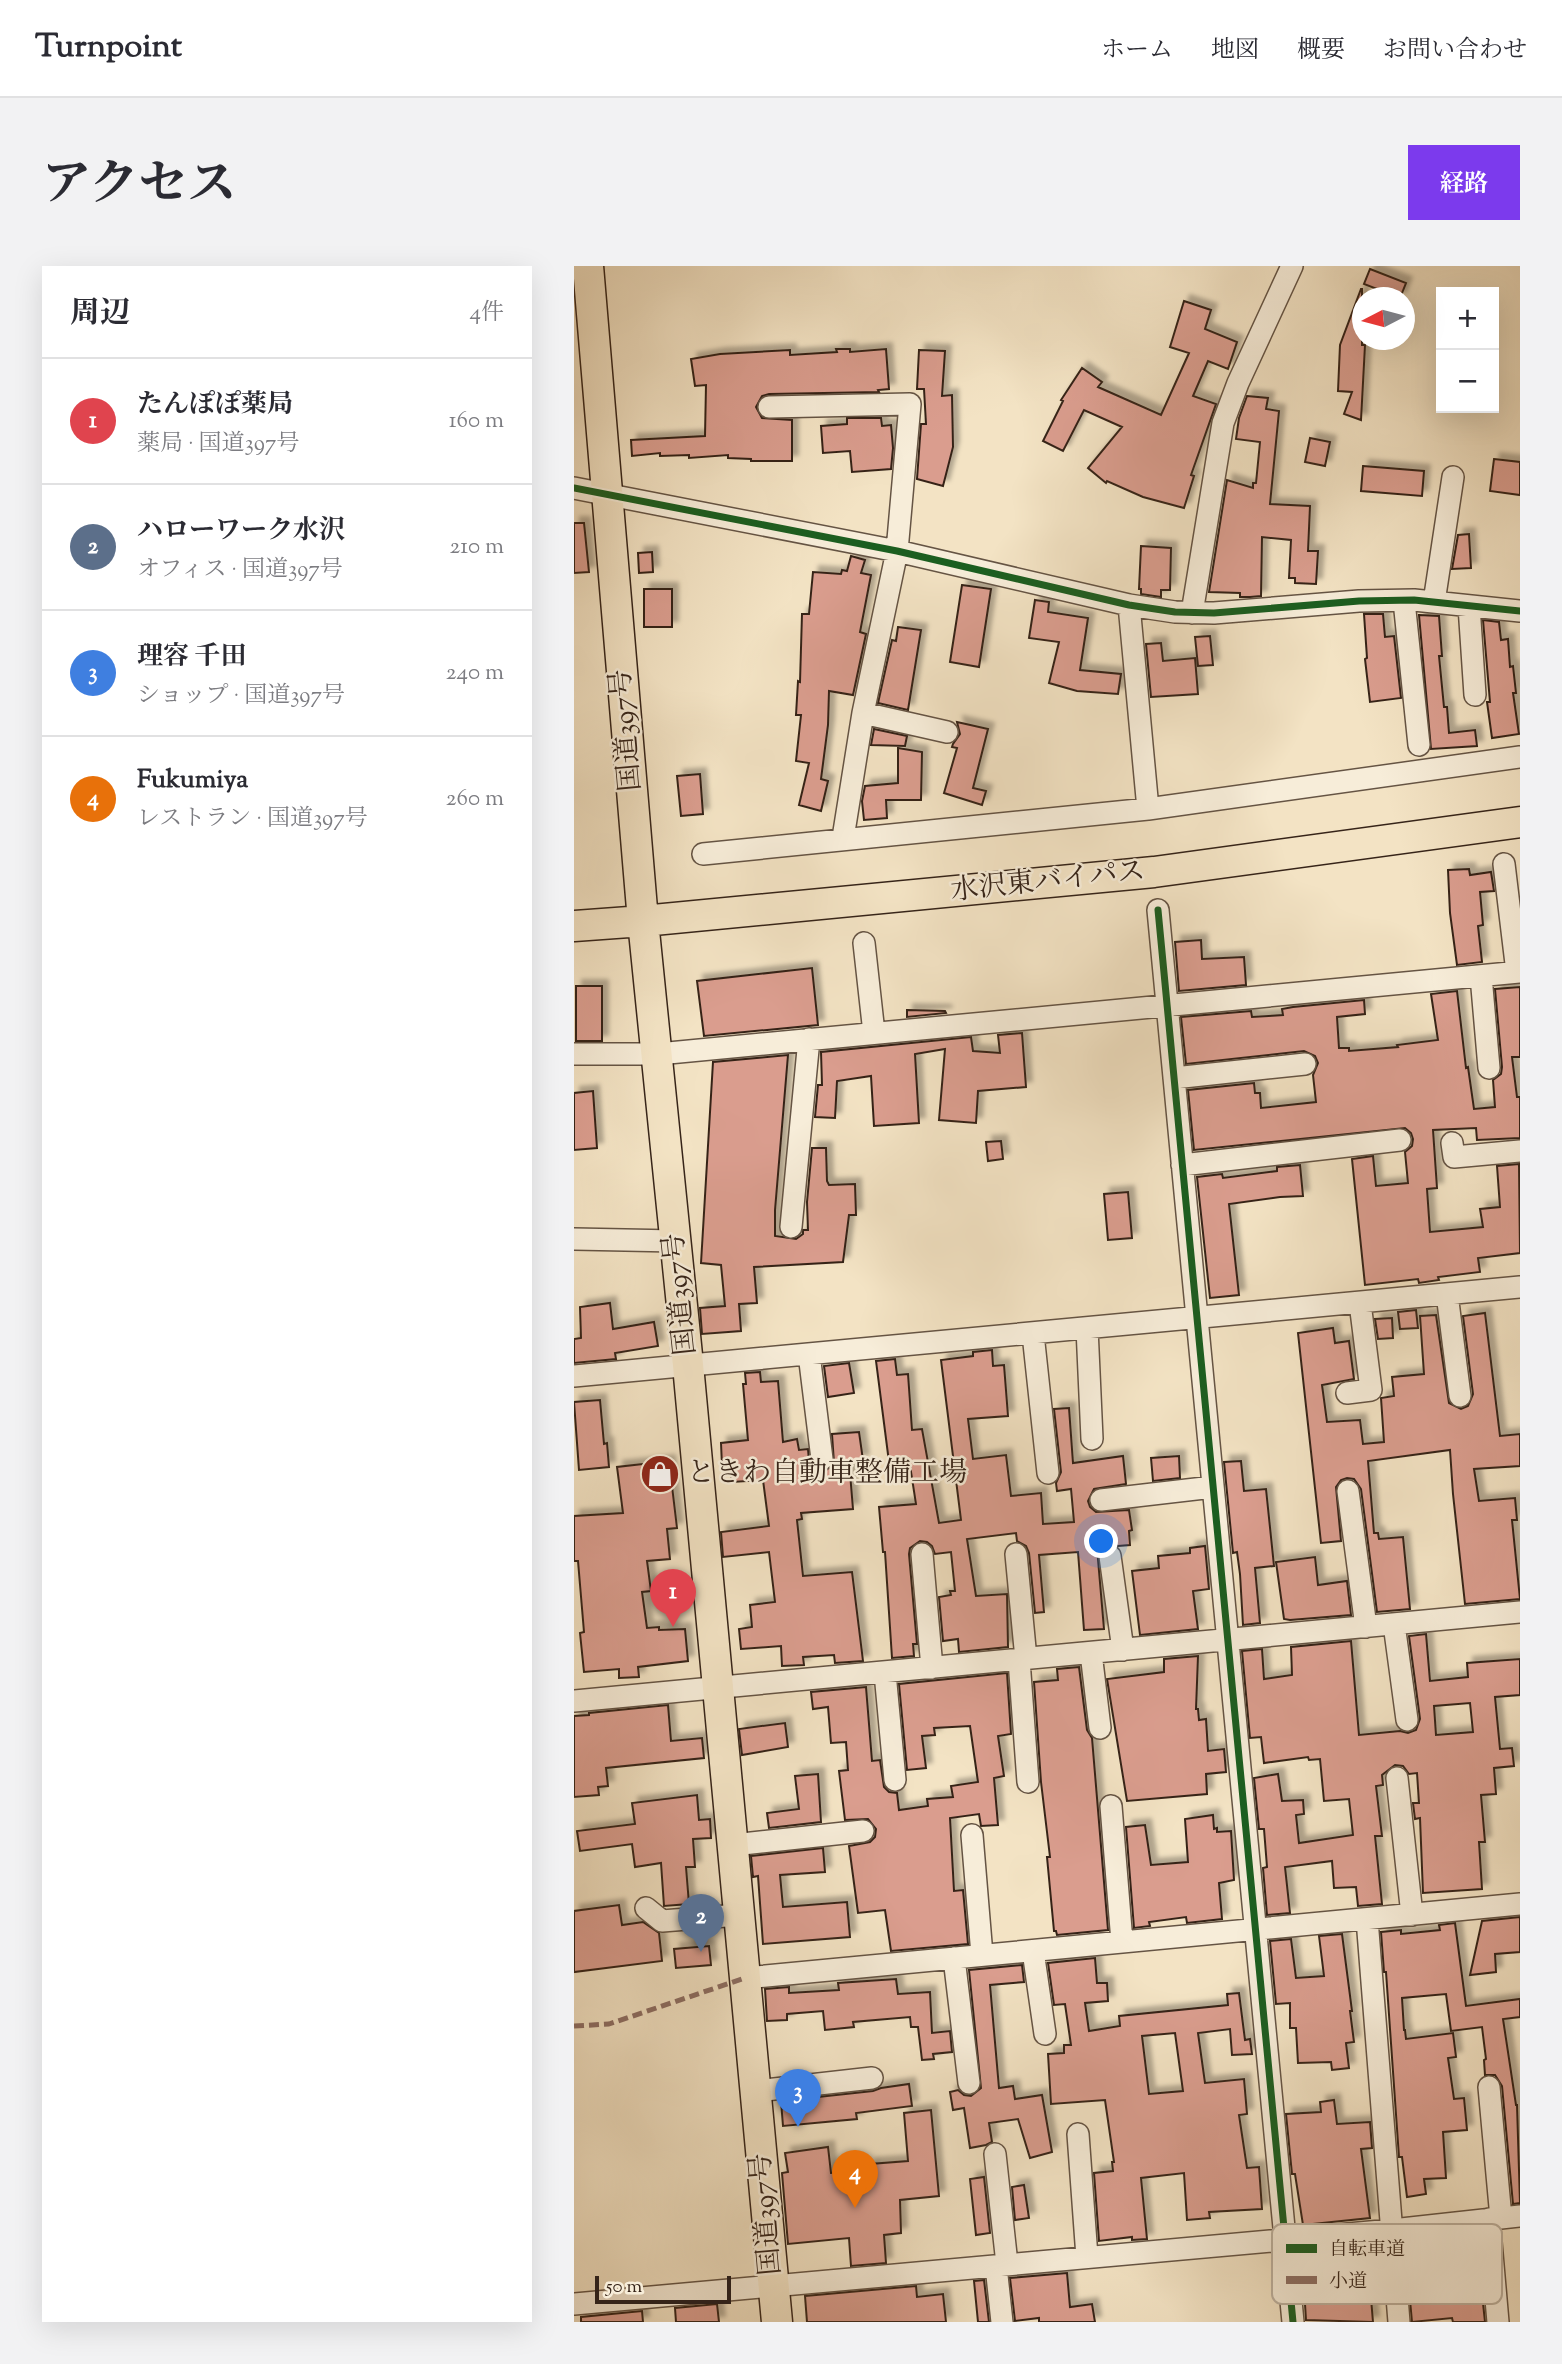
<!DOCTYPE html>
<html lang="ja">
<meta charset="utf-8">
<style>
body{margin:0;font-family:"Sorts Mill Goudy","Noto Serif JP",serif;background:#f2f2f3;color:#2b2b33}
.controls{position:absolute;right:21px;top:21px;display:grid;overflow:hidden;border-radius:0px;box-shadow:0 7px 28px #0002}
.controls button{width:63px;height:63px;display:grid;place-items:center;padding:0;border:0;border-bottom:2px solid #e1e1e2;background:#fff;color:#2b2b33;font:35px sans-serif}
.compass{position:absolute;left:778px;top:21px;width:63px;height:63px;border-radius:50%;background:#fff;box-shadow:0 7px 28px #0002;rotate:264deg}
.scale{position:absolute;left:21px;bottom:18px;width:136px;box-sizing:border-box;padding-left:7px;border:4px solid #362419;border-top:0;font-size:19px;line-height:24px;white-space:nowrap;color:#362419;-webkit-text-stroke:5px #f7edd9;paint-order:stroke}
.you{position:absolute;left:528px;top:1276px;width:24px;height:24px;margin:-18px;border:5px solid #fff;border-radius:50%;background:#1a73e8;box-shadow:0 0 0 10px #1a73e833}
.badge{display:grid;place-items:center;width:46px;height:46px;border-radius:50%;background:#7c3aed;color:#fff;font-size:23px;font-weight:700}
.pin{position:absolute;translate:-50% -58px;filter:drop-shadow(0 2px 4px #0008)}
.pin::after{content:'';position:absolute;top:37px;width:24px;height:21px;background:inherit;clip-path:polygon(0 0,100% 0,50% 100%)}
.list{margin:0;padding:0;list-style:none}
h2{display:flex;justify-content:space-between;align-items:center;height:91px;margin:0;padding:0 28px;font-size:30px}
h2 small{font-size:23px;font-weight:400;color:#7c7c81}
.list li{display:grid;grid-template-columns:46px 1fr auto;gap:21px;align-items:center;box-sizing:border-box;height:126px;padding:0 28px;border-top:2px solid #e1e1e2}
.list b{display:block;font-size:26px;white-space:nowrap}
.list p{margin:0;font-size:23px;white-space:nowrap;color:#7c7c81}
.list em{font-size:23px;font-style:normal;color:#7c7c81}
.map{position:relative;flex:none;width:946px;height:2056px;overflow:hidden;border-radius:0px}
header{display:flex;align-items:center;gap:42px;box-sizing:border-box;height:98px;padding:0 35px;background:#fff;border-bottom:2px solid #e1e1e2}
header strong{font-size:33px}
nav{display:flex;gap:38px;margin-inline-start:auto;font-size:24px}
.intro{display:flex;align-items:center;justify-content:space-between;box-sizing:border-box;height:168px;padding:0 42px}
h1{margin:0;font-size:49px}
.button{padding:18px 32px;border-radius:0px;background:#7c3aed;color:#fff;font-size:24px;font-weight:700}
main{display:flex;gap:42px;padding:0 42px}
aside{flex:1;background:#fff;border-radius:0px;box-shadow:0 7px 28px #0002}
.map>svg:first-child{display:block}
.building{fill:#da9d8e;stroke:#362419;stroke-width:2;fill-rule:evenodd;filter:url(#shadow)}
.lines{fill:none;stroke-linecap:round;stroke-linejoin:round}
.minor-casing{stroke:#655444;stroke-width:24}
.highway-casing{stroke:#362419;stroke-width:33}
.minor{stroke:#f7edd9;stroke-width:21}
.highway{stroke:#f3e3c4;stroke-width:30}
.quiet{stroke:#8d6e63;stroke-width:5;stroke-dasharray:10 5;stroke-linecap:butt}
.cycleway-casing{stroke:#f7edd9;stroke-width:11}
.cycleway{stroke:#1b5e20;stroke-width:7}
.labels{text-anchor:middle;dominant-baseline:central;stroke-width:5;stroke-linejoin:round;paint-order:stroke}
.street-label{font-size:28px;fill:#362419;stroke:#f7edd9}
.poi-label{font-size:28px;fill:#362419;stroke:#f7edd9;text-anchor:start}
.key{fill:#f7edd9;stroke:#bdb19f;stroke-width:2}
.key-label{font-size:19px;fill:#362419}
</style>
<header>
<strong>Turnpoint</strong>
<nav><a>ホーム</a><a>地図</a><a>概要</a><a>お問い合わせ</a></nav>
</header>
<div class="intro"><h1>アクセス</h1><a class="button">経路</a></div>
<main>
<aside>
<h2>周辺<small>4件</small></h2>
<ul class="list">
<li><span class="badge" style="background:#e0444e">1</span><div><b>たんぽぽ薬局</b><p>薬局 · 国道397号</p></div><em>160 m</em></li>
<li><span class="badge" style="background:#5c6f8a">2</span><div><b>ハローワーク水沢</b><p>オフィス · 国道397号</p></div><em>210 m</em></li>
<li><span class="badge" style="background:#3f7fe0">3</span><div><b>理容 千田</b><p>ショップ · 国道397号</p></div><em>240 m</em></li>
<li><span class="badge" style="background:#e8710a">4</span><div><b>Fukumiya</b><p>レストラン · 国道397号</p></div><em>260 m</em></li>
</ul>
</aside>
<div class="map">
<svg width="946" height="2056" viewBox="0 0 946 2056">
<defs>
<filter id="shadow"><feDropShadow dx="6" dy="-6" stdDeviation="2" flood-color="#0004"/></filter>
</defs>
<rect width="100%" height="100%" fill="#f3e3c4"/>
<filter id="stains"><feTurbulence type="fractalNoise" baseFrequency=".00286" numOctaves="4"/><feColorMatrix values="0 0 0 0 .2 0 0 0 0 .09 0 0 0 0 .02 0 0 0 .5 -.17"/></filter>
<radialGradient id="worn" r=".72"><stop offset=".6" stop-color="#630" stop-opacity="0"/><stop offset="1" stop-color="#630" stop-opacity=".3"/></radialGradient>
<!-- building -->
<path class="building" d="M796 3 832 17 826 32 790 18Z
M787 23H788V79H791L787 154 770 148 778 126 764 125 766 79Z
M610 35 637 44 631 63 663 76 654 103 634 95 619 130 642 138 617 209 620 210 610 242 569 231 533 215 532 217 514 202 548 161 510 144 489 185 469 175 489 135 487 134 508 102 528 116 524 121 587 149 615 87 596 81Z
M262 83H276V86L312 83 315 123 304 124 305 126 195 128 188 130 182 141 188 152 218 154V195H177V193L154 192V189L115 192V189L86 190V187L58 190 57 174 131 170 132 119 121 120 117 93 146 88 216 84V89L263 86Z
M345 84 371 85 368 130 378 129 379 181 369 220 343 213 347 158H352L350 123H343Z
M673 130 694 132 692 143 705 145 696 238 736 240 734 285H744L742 318 721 317V312H715L717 274 688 271 687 330 676 331H666V327L635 326 653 214 679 222V217H682L686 176 662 173 665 152Z
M273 152H307L308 160 317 159 319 182 317 203 278 206 276 185 249 187 247 160 273 158Z
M736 172 756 176 751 200 731 196Z
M920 193 946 196V229L916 225Z
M789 200 850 205 848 230 787 225Z
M0 257H10L15 306 0 307Z
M895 268 897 302 878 303 884 269Z
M567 280 597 282 596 324H587V331L567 328V323H565Z
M78 286 79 306 65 307 64 287Z
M277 290 291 294 287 307 297 309 286 366 292 368 279 429 255 425 254 459 247 513 254 515 247 545 225 539 235 497 222 495 227 449H222L224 415 226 416 228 348H235L239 306 267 308 268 304 273 305Z
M388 319 417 323 405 401 376 396Z
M70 323H98V361H70Z
M461 334 475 336 474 346 514 352 506 404 547 408 544 428 503 425 475 417 485 376 455 372Z
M790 348H809L811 371 820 370 827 432 796 436 791 393 793 392Z
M845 349 865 350 868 390H865L870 441H873L875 467 901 464 903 480 857 483Z
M909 354 925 356 927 374 934 373 936 401 939 400 942 427H939L945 468 918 472 913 436H916Z
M324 361 347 364 334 444 304 437 318 374 322 375Z
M636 370 639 399 624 400 621 371Z
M587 377 589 395 621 392 624 428 577 431 572 378Z
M383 456 414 463 399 522 412 525 408 539 370 527 383 482 378 481 379 478 386 468Z
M300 463 333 470 331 480 297 479Z
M324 482 348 486 347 534H312L313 552 290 554 288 535 291 520 324 517Z
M126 508 129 548 107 550 103 510Z
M895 603 896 609 917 606 920 625 906 626 909 659 904 660 908 696 883 699 876 647 874 604Z
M627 674 628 693 670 691 672 719 605 725 601 676Z
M238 702 244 759 130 770 123 715Z
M2 720H28V775H2Z
M946 721V791H938L943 831H946V872L903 874 902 862 859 864 863 922 853 923 856 966 909 961 906 943 926 941 923 900 945 898 946 987 904 992 906 1006 864 1011 865 1014 845 1017 844 1013 791 1019 778 893 799 890 802 920 834 917 831 886 838 880 839 873 837 867 831 862 620 884 614 824 680 817 681 827H686L687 842 742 836 739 809 744 797 741 790 730 785 612 798 607 751 677 745 678 751 709 749 708 743 719 741 790 734 791 748 763 751 765 782H775V785L824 781 823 779 864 774 857 728 883 725 892 802 894 801 900 843 921 841 919 814 927 808 928 801 921 723Z
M333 744 371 745 372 747 333 751Z
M448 767 452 821 404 825 402 857 365 854 371 783 341 788 345 857 300 860 297 810 263 815 261 852 241 851 244 819H248L247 786 397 771 399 785 426 787 424 769Z
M214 789 201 944V970L222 973 229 968V964H234L233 936 238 882H252L253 915 255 919 281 918 282 949H275L269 996 180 1001 183 1037 165 1038 167 1065 128 1068 126 1042 151 1040 147 999 127 997 139 796Z
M19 825 23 882 0 884V827Z
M427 875 429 893 414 895 412 876Z
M726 899 729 930 706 931 655 938 665 1029 636 1032 623 911 648 908 649 912 703 905V901Z
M554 926 558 972 534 974 530 928Z
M36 1037 39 1063 80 1056 84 1080 41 1087 42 1093 0 1097V1073L7 1072 6 1041Z
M842 1044 844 1062 826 1063 824 1046Z
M911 1047 926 1170 946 1168V1200L900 1203 905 1235 941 1232 943 1254H938L946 1333 891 1338 879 1228 876 1184 794 1195 800 1267H804L805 1273 829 1271 836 1343 803 1346 787 1223 780 1213 773 1212 767 1214 762 1221 767 1275 747 1277 724 1067 759 1062 761 1077 775 1075 780 1113 748 1119 753 1156 786 1154 789 1178 810 1176 807 1132 820 1130 818 1111 850 1108 846 1050 862 1049 875 1137 887 1143 894 1140 899 1128 889 1050Z
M818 1052 819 1072 804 1073 801 1053Z
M418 1084 419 1100 430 1099 434 1150 394 1153 399 1193 432 1189 437 1230 467 1227 469 1258 500 1256 497 1223 483 1225 482 1217 487 1206 480 1143 495 1142 499 1197 549 1190 552 1218 520 1223 514 1235 516 1241 522 1246 555 1244 558 1264 555 1265 556 1279 544 1280 535 1277 523 1282 530 1363 510 1364 504 1286 465 1289 470 1346 461 1347 455 1287 452 1280 443 1275 442 1267 393 1273 402 1330 433 1328 434 1381 385 1386 384 1373 369 1375 365 1331 377 1329 376 1325H381L377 1286 361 1288 358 1280 353 1276 346 1275 336 1282 335 1288 343 1378H339L340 1390 318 1392 311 1286H309L305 1241 342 1238 335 1193 315 1196 302 1095 321 1093 323 1109 334 1108 338 1164 348 1163 365 1257 387 1254 367 1094 399 1090V1086Z
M275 1097 280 1127 254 1131 250 1100Z
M186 1106 187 1116 204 1115 209 1176 223 1173 225 1184 234 1183 235 1195 242 1205 250 1206 260 1197 258 1168 285 1166 289 1194 275 1195 279 1243 227 1247 228 1253 223 1254 229 1310 278 1306 289 1395 261 1397 260 1389 229 1391 230 1399 208 1400 207 1380 167 1383 165 1363 178 1361 176 1339 201 1336 195 1286 149 1291 147 1266 195 1260 189 1214 158 1216 156 1200H148L147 1177 174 1174 169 1118H172L171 1107Z
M26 1134 30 1178 33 1177 35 1201 5 1204 0 1136Z
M605 1190 606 1212 579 1215 577 1192Z
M95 1195 103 1262 93 1263 96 1293 73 1295 77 1325 68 1326 73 1362 85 1361V1364L111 1363 114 1395 64 1401 65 1411 45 1412V1403L10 1406 6 1367 10 1366 4 1295H0V1250L49 1247 43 1201Z
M667 1195 670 1225 692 1223 700 1300 681 1302 686 1357 669 1359 666 1308 663 1286 659 1287 650 1196Z
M631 1280 635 1323 619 1325 624 1363 566 1369 558 1305 585 1302 584 1290 616 1287V1282Z
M741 1291 744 1319 773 1315 777 1349 716 1354 710 1353 702 1296Z
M852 1368 856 1415 894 1411 893 1397 946 1393V1429L921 1431 926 1483 938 1482 940 1500 920 1502 922 1528 907 1529 911 1576H905L908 1623 849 1627 846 1552 841 1553 839 1537H845L843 1507 835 1508 829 1500 821 1499 808 1509 809 1519 802 1520 808 1570H801L808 1638 784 1640 782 1621 760 1622 758 1595 711 1601 716 1647 693 1649 689 1602 693 1601 690 1563H685L680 1512 704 1508 708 1535 729 1534 730 1548 722 1549 725 1577 779 1569 775 1533 750 1535 746 1493 735 1494 734 1491 690 1497 687 1471 676 1472 668 1385 688 1383 690 1413 718 1409 717 1381 777 1375 785 1469 826 1465 834 1467 842 1464 846 1453 835 1370ZM896 1437 899 1466 862 1469 860 1440Z
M624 1390 622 1443H624L625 1454 632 1453 634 1485 650 1483 652 1506 632 1508 633 1528 553 1535 533 1413 590 1406V1393Z
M505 1401 513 1464 518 1472 534 1664 483 1669 482 1665H480L473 1591H476L467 1516 460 1416 484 1414 483 1403Z
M433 1407 437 1468 424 1470 430 1510 420 1512 424 1559 407 1560 405 1548 376 1552 380 1625 389 1624 394 1678 317 1685 311 1644 284 1647 275 1580 296 1576 301 1571 302 1563 294 1553 271 1554 265 1505 274 1504 272 1476 257 1477 254 1441 239 1443 237 1426 292 1421 298 1495 306 1494 310 1521 315 1526 323 1527 325 1544 354 1540 353 1533 379 1531 377 1520 404 1516 396 1460 360 1462 361 1469 348 1470 352 1502 333 1504 325 1418Z
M94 1439 97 1475 128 1472 130 1492 32 1502 34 1520 24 1521 25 1529 0 1531V1450L15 1449V1447Z
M211 1457 214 1481 168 1489 165 1463Z
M244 1508 247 1556 195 1562 193 1547 225 1543 221 1510Z
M123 1529 125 1554 136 1553 137 1572 119 1573 121 1601H112L115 1638 90 1640 87 1597 61 1601 58 1578 6 1585 3 1565 61 1558 58 1537Z
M639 1549 640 1563 643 1562V1566L657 1565 660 1614 645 1617 648 1653 613 1657 612 1651 575 1656 576 1660 560 1662 552 1561 571 1559 577 1599 614 1596 611 1553Z
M249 1582 251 1606 206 1609 209 1641 273 1636 276 1671 189 1678 184 1610 179 1611 177 1590Z
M45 1639 48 1659 69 1656 85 1667 88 1695 0 1706V1645Z
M946 1651V1686L921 1688 922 1706 896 1709 908 1655Z
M881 1657 892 1740 946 1733V1751L929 1753 942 1839H943L946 1937 939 1938 928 1820 921 1809H911L910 1794 912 1793 908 1761 877 1765 872 1728 828 1732 830 1764H831L832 1773 879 1767 882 1791 874 1792 880 1833 890 1832 893 1864 869 1866 872 1912 850 1913 852 1928 833 1931 828 1891H825L812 1706H810L807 1666 827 1664V1668L866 1664 865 1659Z
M768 1668 778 1745H776L780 1776 772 1777 775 1802 758 1804 757 1796 724 1797 722 1762H716V1737L702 1738 696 1675 717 1673 722 1712 750 1710 745 1670Z
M135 1680 137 1699 102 1702 100 1683Z
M521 1692 523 1717H533L534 1735 511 1737 515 1765 546 1760 545 1750 654 1739 653 1728 665 1727 671 1774 676 1773 678 1788 658 1789 656 1763 624 1767 631 1817 670 1813 673 1848 665 1849 673 1902 685 1901 688 1943 635 1946 636 1952 613 1954 610 1907 567 1912 573 1973 558 1974V1971L525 1975 520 1907 539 1905 538 1896H540L531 1834 477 1838 474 1788 490 1787V1779H497L491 1738 480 1739 474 1697ZM601 1767 609 1825 575 1828 568 1770Z
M448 1699 450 1716 416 1719 425 1822 439 1820 441 1833 468 1829 478 1886 456 1892 444 1853 415 1857 418 1876 412 1879 396 1882 390 1842 379 1844 376 1826 384 1824 390 1829 397 1830 407 1822 395 1704Z
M322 1713 324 1728 356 1726 358 1767 376 1765 378 1786 359 1788 360 1793 348 1794 344 1761H337L336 1751 279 1756 280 1761 251 1764 249 1745 213 1748V1754L193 1755 191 1723 215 1721V1727L265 1724 264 1717Z
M335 1818 338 1840 282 1847 283 1853 209 1860 207 1835 299 1825 307 1822Z
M760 1834 763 1858 796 1856 798 1882 787 1883 796 1952 729 1959 721 1908H718L712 1848 747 1846 746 1836Z
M357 1844 365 1930 326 1934 327 1967 310 1969 312 1997 277 2000 275 1972 214 1978 208 1907 214 1906 211 1887 254 1881 257 1907 296 1905V1898L334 1895 330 1847Z
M410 1911 416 1967 402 1969 396 1913Z
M450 1919 455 1952 441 1954 438 1921Z
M859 1973 862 2004 879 2002 883 2030 908 2028 911 2056H879L878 2052 838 2056 836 2034 853 2032 845 1974Z
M775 1981 779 1987 793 1985 799 2056 732 2054 731 2038H738L734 1991 729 1992V1985Z
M493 2007 496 2041 518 2038 521 2056H465V2052L441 2055 436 2012Z
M410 2014 415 2056H404L400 2015Z
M342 2020 343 2031 369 2028 372 2056H233L231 2030Z
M143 2038 145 2056H102L101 2042Z
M68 2045 69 2056H7V2051Z"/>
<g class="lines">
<!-- minor casing -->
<g class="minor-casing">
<path id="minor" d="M195 141 336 138 323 285 289 447 269 572
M0 222 323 285 555 339 601 346 640 347 785 335 840 334 946 345
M830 335 845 479
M860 336 879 211
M555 339 574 543
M895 340 901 429
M618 347 649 157 664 117 718 0
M289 447 373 466
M129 588 574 543 946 491
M930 598 943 706
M584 644 719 2056
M290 677 300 767
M907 710 915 802
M0 788H84L946 706
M600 812 731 798
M878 877 880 891 946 885
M608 899 826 874
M217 961 235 773
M0 973 102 975
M873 1028 886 1130
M513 1062 518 1173
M459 1068 474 1207
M235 1088 248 1193
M0 1110 946 1021
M773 1127 797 1124 786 1037
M774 1225 792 1361
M527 1234 639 1221
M348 1288 358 1402
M442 1288 452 1393
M536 1290 549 1384
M820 1358 833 1454
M517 1387 526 1462
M445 1394 454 1516
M311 1407 321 1514
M0 1435 946 1346
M823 1512 838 1649
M537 1540 548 1676
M398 1569 408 1689
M159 1579 289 1565
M72 1642 88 1655 165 1649
M793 1653 825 2056
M459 1685 471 1768
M380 1692 395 1817
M171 1712 946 1638
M915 1821 927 1952
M182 1825 298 1812
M504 1868 513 1991
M421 1888 433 1998
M915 1953 924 2056
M422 2000 428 2056
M0 2038 818 1964 946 1950"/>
</g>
<!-- highway casing -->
<g class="highway-casing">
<path id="highway" d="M14 0 69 655 114 1099 203 2056
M0 660 69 655 580 606 946 556"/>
</g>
<!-- minor -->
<use href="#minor" class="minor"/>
<!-- highway -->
<use href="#highway" class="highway"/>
<!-- quiet -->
<path class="quiet" d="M0 1760 35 1758 171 1712"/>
<!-- cycleway casing -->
<g class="cycleway-casing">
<path id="cycleway" d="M0 222 323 285 555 339 601 346 640 347 785 335 840 334 946 345
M584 644 719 2056"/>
</g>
<!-- cycleway -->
<use href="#cycleway" class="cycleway"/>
</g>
<!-- icons -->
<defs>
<g id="shop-disc" transform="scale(2.0125)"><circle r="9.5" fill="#8f2418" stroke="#f7edd9"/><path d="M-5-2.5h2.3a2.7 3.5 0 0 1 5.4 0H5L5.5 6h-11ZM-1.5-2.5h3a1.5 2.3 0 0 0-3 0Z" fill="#fff"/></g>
</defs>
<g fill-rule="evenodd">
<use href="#shop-disc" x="86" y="1208"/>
</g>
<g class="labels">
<!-- street labels -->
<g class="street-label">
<text transform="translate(53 464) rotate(-95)">国道397号</text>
<text transform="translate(474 616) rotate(-6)">水沢東バイパス</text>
<text transform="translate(107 1028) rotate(-96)">国道397号</text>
<text transform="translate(193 1948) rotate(-95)">国道397号</text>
</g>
<!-- poi labels -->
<g class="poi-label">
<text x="113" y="1208">ときわ自動車整備工場</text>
</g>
</g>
<!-- legend -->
<rect x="698" y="1958" width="230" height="80" rx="10" class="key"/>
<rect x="712" y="1978" width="31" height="9" fill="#1b5e20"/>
<rect x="712" y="2010" width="31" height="8" fill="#8d6e63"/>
<g class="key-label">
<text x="755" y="1989">自転車道</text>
<text x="755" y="2021">小道</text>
</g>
<rect width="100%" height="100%" filter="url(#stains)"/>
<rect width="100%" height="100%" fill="url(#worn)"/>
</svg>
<div class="controls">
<button>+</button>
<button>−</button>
</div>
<svg class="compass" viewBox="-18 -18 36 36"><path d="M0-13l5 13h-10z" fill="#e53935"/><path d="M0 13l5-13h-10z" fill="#7c7c81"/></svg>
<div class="scale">50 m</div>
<div class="you"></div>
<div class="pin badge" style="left:99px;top:1361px;background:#e0444e">1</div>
<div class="pin badge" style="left:127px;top:1686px;background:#5c6f8a">2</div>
<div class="pin badge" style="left:224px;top:1861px;background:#3f7fe0">3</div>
<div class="pin badge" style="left:281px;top:1942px;background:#e8710a">4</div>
</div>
</main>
